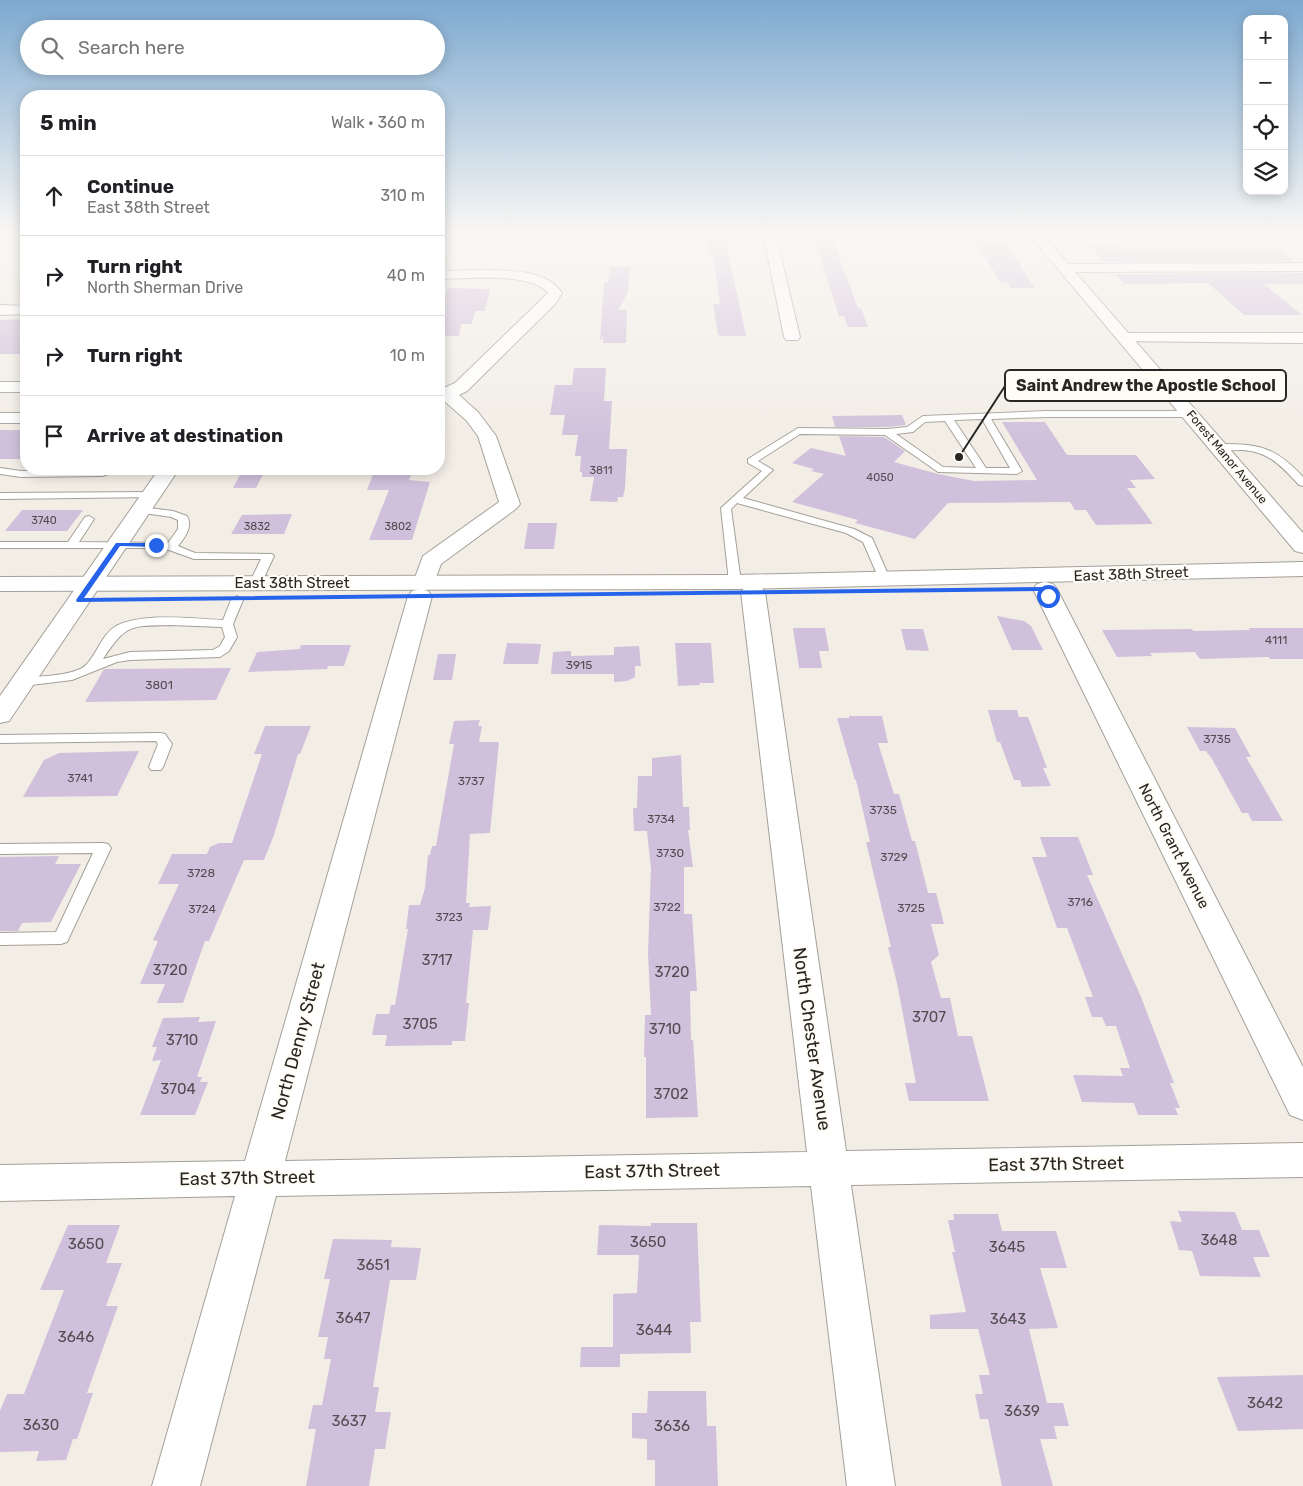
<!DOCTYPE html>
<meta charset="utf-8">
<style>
body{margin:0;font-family:Rubik,sans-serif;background:#f2f2f2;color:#202124}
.controls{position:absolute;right:15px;top:15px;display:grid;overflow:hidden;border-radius:10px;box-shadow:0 2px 12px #0003}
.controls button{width:45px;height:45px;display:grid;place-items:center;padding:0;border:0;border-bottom:1px solid #e0e0e0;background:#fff;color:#202124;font:25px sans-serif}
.stop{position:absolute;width:15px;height:15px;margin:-11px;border:4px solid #2563eb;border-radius:50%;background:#fff}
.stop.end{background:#2563eb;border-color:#fff;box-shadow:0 1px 5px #0008}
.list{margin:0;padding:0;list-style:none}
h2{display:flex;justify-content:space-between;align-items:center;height:65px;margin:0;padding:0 20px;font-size:21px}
h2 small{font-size:16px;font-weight:400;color:#757577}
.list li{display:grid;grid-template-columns:32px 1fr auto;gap:15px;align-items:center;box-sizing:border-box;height:80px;padding:0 20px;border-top:1px solid #e0e0e0}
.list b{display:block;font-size:19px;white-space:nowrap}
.list p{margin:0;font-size:16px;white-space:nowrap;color:#757577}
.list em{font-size:16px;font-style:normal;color:#757577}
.icon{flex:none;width:28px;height:28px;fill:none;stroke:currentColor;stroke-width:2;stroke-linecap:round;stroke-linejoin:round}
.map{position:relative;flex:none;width:1303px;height:1486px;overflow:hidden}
.search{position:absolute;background:#fff;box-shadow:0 2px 12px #0003;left:20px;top:20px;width:425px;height:55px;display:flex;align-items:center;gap:12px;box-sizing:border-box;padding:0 18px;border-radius:28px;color:#757577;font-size:19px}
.panel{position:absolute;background:#fff;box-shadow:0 2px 12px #0003;left:20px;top:90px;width:425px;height:385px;border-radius:20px}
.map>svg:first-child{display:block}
.building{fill:#d0c0db}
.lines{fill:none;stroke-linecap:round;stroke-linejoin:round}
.lane-casing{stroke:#a4a099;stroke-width:2}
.street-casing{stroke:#a4a099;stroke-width:2}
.secondary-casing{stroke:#a4a099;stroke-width:2}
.primary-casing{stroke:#a4a099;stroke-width:2}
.lane{fill:#fff;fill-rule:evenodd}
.street{fill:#fff;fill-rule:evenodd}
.secondary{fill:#fff;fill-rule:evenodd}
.primary{fill:#fff;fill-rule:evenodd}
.route{fill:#2563eb}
.labels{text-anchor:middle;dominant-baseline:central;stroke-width:4.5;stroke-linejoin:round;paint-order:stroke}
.far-number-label{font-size:11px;fill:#514c51}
.far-street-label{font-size:12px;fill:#272623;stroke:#fffcf5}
.number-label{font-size:12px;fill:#514c51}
.street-label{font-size:15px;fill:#272623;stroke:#fffcf5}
.near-number-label{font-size:15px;fill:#514c51}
.near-street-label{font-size:18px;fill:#272623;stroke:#fffcf5}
.leader{fill:none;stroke:#272623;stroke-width:2}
.callout-dot{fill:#272623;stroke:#fffcf5;stroke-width:2}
.callout{fill:#fffcf5;stroke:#272623;stroke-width:2}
.callout-label{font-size:16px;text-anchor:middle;font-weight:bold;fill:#272623}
</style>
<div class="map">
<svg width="1303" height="1486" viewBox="0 0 1303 1486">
<rect width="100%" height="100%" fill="#f2eee6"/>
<!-- building -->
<path class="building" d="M705 232 724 233 746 336H720L718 334 713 304H720L713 255H710Z
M812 232H830L858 308H861L868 327H848L844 316H839Z
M977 243H1005L1035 288H1011L1006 282H1000Z
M1089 245H1116L1120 250 1276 247 1294 261 1105 262Z
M610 267H630L628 292 618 310H627L626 343H603V336L600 341 604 282H608Z
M1303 273V284H1264L1302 315H1244L1208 283 1125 284 1115 274Z
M447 288 490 289 485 311H476L471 324H461L459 336H439Z
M26 319V354H0V320Z
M574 368H606L604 401H612L609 449H627L625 488 623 497H618L617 502 590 501 594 477H582V472H580L581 456H575L578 435H562L565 415H550L555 385H572Z
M902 415 906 425 887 427H835L832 416Z
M1002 422H1045L1067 455H1136L1155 479 1130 480 1136 488H1127L1153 524 1096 525 1086 510H1075L1070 502 948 503 915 539 855 523 858 520 792 502 824 474 811 471 814 469 792 463 811 448 846 456 839 436 884 437 905 451 894 462 938 474 974 481 1037 480Z
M0 430H26V459H0Z
M243 469H266L256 488H233Z
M375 469H413L409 480 430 482 412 540H369L389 490H367Z
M22 510H83L67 531H5Z
M292 514 284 534H231L242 515Z
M528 523H557L554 549H524Z
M997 616 1024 621 1031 626 1043 650H1012Z
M793 628H825L829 651H819L822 668H799Z
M1249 628H1303V659H1270L1269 657 1200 659 1195 652 1150 653 1152 656 1117 657 1102 630 1192 629 1193 631 1250 630Z
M901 629H923L929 651 906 650Z
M507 643 541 644 538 664H503Z
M675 643H711L714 683H699L700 685 678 686Z
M301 645H351L344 666H328L327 669 248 672 257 652 300 649Z
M639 646 641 666H635V677L627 681 614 682V674H551L553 652 571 651V656L614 655V647Z
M438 654H456L452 680H433Z
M231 668 216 700 85 702 104 669Z
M988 710H1017L1019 717H1028L1047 768H1043L1051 786 1022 787 1020 780H1014L1000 742H997Z
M849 716H882L888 743H878L894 794H899L912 841H915L928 893H936L944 924H931L939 955 931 962 941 998H950L958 1036H972L989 1101H909L905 1083H916L897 983 888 947H891L866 842H870L856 780H855L837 718H849Z
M480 720 478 726H482L479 742H499L490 833 470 834 466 903H470L469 907 491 906 488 930H473L466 1003H469L465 1041H452V1045L385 1046 387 1035H372L376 1014H389L391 1005H395L408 929H406L409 905H420L425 888 428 855H430L432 846H436L454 744H449L454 721Z
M265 726H311L300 754H298L274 835 264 860H244L209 941H205L183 1003H157L165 984H140L158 941 153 940 179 884H158L172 854H207L210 847 219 843H232L262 754H254Z
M1187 727 1235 728 1251 757H1246L1283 821H1252L1248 813H1242L1212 759 1206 751H1200Z
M139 751 117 796 23 797 44 760 59 753Z
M681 755 683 807H689L690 830H688L693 867H684V914H692L697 991H690L691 1040H693L698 1117 646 1118V1057H644L645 1015H651L648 953 651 869 647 831H634L633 808H637L638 776H652V758Z
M1040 837H1078L1093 875H1087L1141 997 1174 1083H1170L1180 1108H1175L1178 1115H1138L1134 1103 1082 1102 1073 1075 1123 1076 1120 1068H1130L1116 1026H1106L1102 1017H1092L1085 997H1093L1067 928H1057L1032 857H1047Z
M59 856 55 864H81L51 922 22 923 18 931H0V857Z
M200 1017 198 1022 216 1021 197 1077H202L200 1082H208L195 1115H140L161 1060 152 1061 157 1047H152L163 1018Z
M1178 1211 1235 1212 1242 1230H1259L1270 1257H1253L1261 1277 1200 1276 1192 1251 1179 1250 1170 1221 1182 1222Z
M953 1214H998L1002 1231H1056L1067 1268H1040L1058 1328 1029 1329 1047 1403H1063L1069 1426H1054L1057 1439H1040L1053 1486H1002L988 1419H980L975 1394H983L979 1375H990L978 1329H930V1315L966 1312 952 1252H955L948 1220H954Z
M651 1223H697L701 1322H690L691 1353 620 1354V1367H580L581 1347H613V1294L637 1293 639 1255H597L599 1225 651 1226Z
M68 1225H120L106 1263H122L106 1306H118L87 1393H93L77 1439H73L66 1460 36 1461 39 1451 0 1452V1411L7 1394H24L64 1290H40Z
M333 1239 392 1240 391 1247 421 1248 416 1280H390L373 1387H379L375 1412H391L385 1449H375L369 1486H306L316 1429H308L313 1405H322L331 1359H324L328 1337H318L330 1279H324Z
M1303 1375V1429L1238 1431 1217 1377Z
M648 1391H706L707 1426H716L718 1486H655V1460H647V1439L632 1438V1413H647Z"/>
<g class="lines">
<!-- lane casing -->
<g class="lane-casing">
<path id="lane" d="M1046 411H1190L1195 414 1190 417H1046L991 419 1022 471 1017 474 938 472 885 435 800 434 758 461 773 470 743 498 854 529 872 538 890 579 884 582 880 581 863 542 846 533 737 503 731 509 741 582 735 585 729 582 721 508 762 471 748 463V459L798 428 887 429 907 427 923 416ZM982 419 1010 468H986L954 420ZM945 421 976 468 943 467 896 434 913 432 925 422Z
M1218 444C1259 444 1274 446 1303 477V486L1299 485C1282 467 1270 452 1243 450 1234 450 1224 451 1215 449L1213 447Z
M0 468 21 471 110 469 106 475 102 476 21 477 0 474Z
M152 492 157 495 156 497 0 499V493Z
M141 507 173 511 187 516C193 527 185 537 178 546L195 553 272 554 274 556 262 582 256 585 250 582 261 559H194L169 550 156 548H0V542H68L85 517 89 516 94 519 79 542 168 543 178 529V520L171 517 137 512 136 510 137 508Z
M237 596 243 600 233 624 237 637 229 651 220 657 130 660 117 662 72 680 23 686 17 682 23 678C39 676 75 676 86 665 97 654 102 634 116 626 144 612 192 619 223 620L231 600ZM170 625 222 627 225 637 220 646 213 650 130 652 103 659C126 624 130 626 170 625Z
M160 733 165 734 172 744 163 767 161 770H151L149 767 158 744 156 741 0 743V735Z
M103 843 108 844 111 848 67 942 61 944 0 945V933L56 932 93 853 0 854V844Z"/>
</g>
<!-- street casing -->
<g class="street-casing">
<path id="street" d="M763 232H775L800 337 798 340H786L784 337Z
M1303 263V271L1064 272 1057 268 1064 264Z
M483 270C510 271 546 269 562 293L556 303 467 391 459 395 478 412 496 436 520 504 517 508 441 564 432 588 424 590 416 588 413 583 423 556 499 502 478 436 466 420 443 400H439V390L455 383 548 293C531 271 465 279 439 279V271Z
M0 305 26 306V314L0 315Z
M1125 333H1303V343L1119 341 1117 338 1119 335Z
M0 382H26V392H0Z
M0 413H26V423H0Z
M1045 582 1053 584 1057 589 1303 1067V1120L1290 1115 1033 589 1037 584Z
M753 585 761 587 765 592 846 1151 1303 1143V1177L851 1185 895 1486H847L811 1186 276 1196 200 1486H152L235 1196 0 1201V1165L245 1161 408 596 412 591 420 589 428 591 432 596 285 1161 807 1152 741 592 745 587Z"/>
</g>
<!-- secondary casing -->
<g class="secondary-casing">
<path id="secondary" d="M1027 232H1040L1303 533V553L1295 551Z
M159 469H179L9 721 0 723V696Z"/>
</g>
<!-- primary casing -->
<g class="primary-casing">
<path id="primary" d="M1303 562V576L735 589 0 591V577L735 575Z"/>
</g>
<!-- lane -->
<use href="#lane" class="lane"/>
<!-- street -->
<use href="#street" class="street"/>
<!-- secondary -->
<use href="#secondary" class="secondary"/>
<!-- primary -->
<use href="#primary" class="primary"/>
</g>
<!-- sky -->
<linearGradient id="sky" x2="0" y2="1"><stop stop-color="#7da9d0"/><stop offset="0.53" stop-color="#f9f7f4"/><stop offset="1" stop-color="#f9f7f4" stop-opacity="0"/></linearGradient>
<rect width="1303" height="440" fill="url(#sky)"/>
<!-- route -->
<path class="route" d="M116 543H156L159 545 156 547 120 546 84 598 1045 587 1052 596 1046 597 1042 591 77 602 76 600Z"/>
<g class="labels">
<!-- far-number labels -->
<g class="far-number-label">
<text x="601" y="470">3811</text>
<text x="880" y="477">4050</text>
<text x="44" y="520">3740</text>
<text x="257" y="526">3832</text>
<text x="398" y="526">3802</text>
</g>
<!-- far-street labels -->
<g class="far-street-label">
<text transform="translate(1227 457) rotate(50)">Forest Manor Avenue</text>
</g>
<!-- number labels -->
<g class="number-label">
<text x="1276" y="640">4111</text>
<text x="579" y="665">3915</text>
<text x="159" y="685">3801</text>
<text x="1217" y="739">3735</text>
<text x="80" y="778">3741</text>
<text x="471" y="781">3737</text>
<text x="883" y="810">3735</text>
<text x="661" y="819">3734</text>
<text x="670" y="853">3730</text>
<text x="894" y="857">3729</text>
<text x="201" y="873">3728</text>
<text x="1080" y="902">3716</text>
<text x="667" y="907">3722</text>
<text x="911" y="908">3725</text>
<text x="202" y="909">3724</text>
<text x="449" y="917">3723</text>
</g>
<!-- street labels -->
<g class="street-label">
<text transform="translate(1131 574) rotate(-2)">East 38th Street</text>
<text x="292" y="583">East 38th Street</text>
<text transform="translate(1174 846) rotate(63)">North Grant Avenue</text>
</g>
<!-- near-number labels -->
<g class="near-number-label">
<text x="437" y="960">3717</text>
<text x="170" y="970">3720</text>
<text x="672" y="972">3720</text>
<text x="929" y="1017">3707</text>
<text x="420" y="1024">3705</text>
<text x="665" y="1029">3710</text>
<text x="182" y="1040">3710</text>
<text x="178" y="1089">3704</text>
<text x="671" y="1094">3702</text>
<text x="1219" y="1240">3648</text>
<text x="648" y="1242">3650</text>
<text x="86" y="1244">3650</text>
<text x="1007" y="1247">3645</text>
<text x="373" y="1265">3651</text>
<text x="353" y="1318">3647</text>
<text x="1008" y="1319">3643</text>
<text x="654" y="1330">3644</text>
<text x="76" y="1337">3646</text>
<text x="1265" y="1403">3642</text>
<text x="1022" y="1411">3639</text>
<text x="349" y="1421">3637</text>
<text x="41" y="1425">3630</text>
<text x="672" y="1426">3636</text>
</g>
<!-- near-street labels -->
<g class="near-street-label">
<text transform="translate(812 1039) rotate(82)">North Chester Avenue</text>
<text transform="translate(298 1041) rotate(-75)">North Denny Street</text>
<text transform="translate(1056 1164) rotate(-1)">East 37th Street</text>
<text transform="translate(652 1171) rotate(-1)">East 37th Street</text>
<text transform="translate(247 1178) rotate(-1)">East 37th Street</text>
</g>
</g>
<!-- callouts -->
<path class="leader" d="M959 457L1005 386"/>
<circle class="callout-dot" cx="959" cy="457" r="5"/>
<rect class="callout" x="1005" y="370" width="281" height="31" rx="5"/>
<g class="callout-label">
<text x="1146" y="391">Saint Andrew the Apostle School</text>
</g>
</svg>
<div class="controls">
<button>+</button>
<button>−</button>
<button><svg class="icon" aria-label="locate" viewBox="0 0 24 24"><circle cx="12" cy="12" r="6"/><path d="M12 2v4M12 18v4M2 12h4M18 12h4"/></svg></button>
<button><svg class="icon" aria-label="layers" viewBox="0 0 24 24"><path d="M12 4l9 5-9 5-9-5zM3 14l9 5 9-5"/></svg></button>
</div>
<div class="stop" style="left:1048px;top:596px"></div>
<div class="stop end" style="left:156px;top:545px"></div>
<div class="search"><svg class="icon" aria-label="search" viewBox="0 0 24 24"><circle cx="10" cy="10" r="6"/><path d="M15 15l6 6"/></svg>Search here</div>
<section class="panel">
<h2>5 min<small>Walk · 360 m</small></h2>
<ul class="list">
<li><svg class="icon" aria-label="ahead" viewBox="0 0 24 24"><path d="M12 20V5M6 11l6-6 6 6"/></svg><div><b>Continue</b><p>East 38th Street</p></div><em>310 m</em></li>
<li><svg class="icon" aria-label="right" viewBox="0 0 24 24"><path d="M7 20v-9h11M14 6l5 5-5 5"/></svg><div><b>Turn right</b><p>North Sherman Drive</p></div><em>40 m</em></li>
<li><svg class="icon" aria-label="right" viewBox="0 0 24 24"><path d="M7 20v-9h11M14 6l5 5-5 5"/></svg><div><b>Turn right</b></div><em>10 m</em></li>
<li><svg class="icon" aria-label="arrive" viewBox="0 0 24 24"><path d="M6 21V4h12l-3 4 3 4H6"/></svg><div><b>Arrive at destination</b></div></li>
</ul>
</section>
</div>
